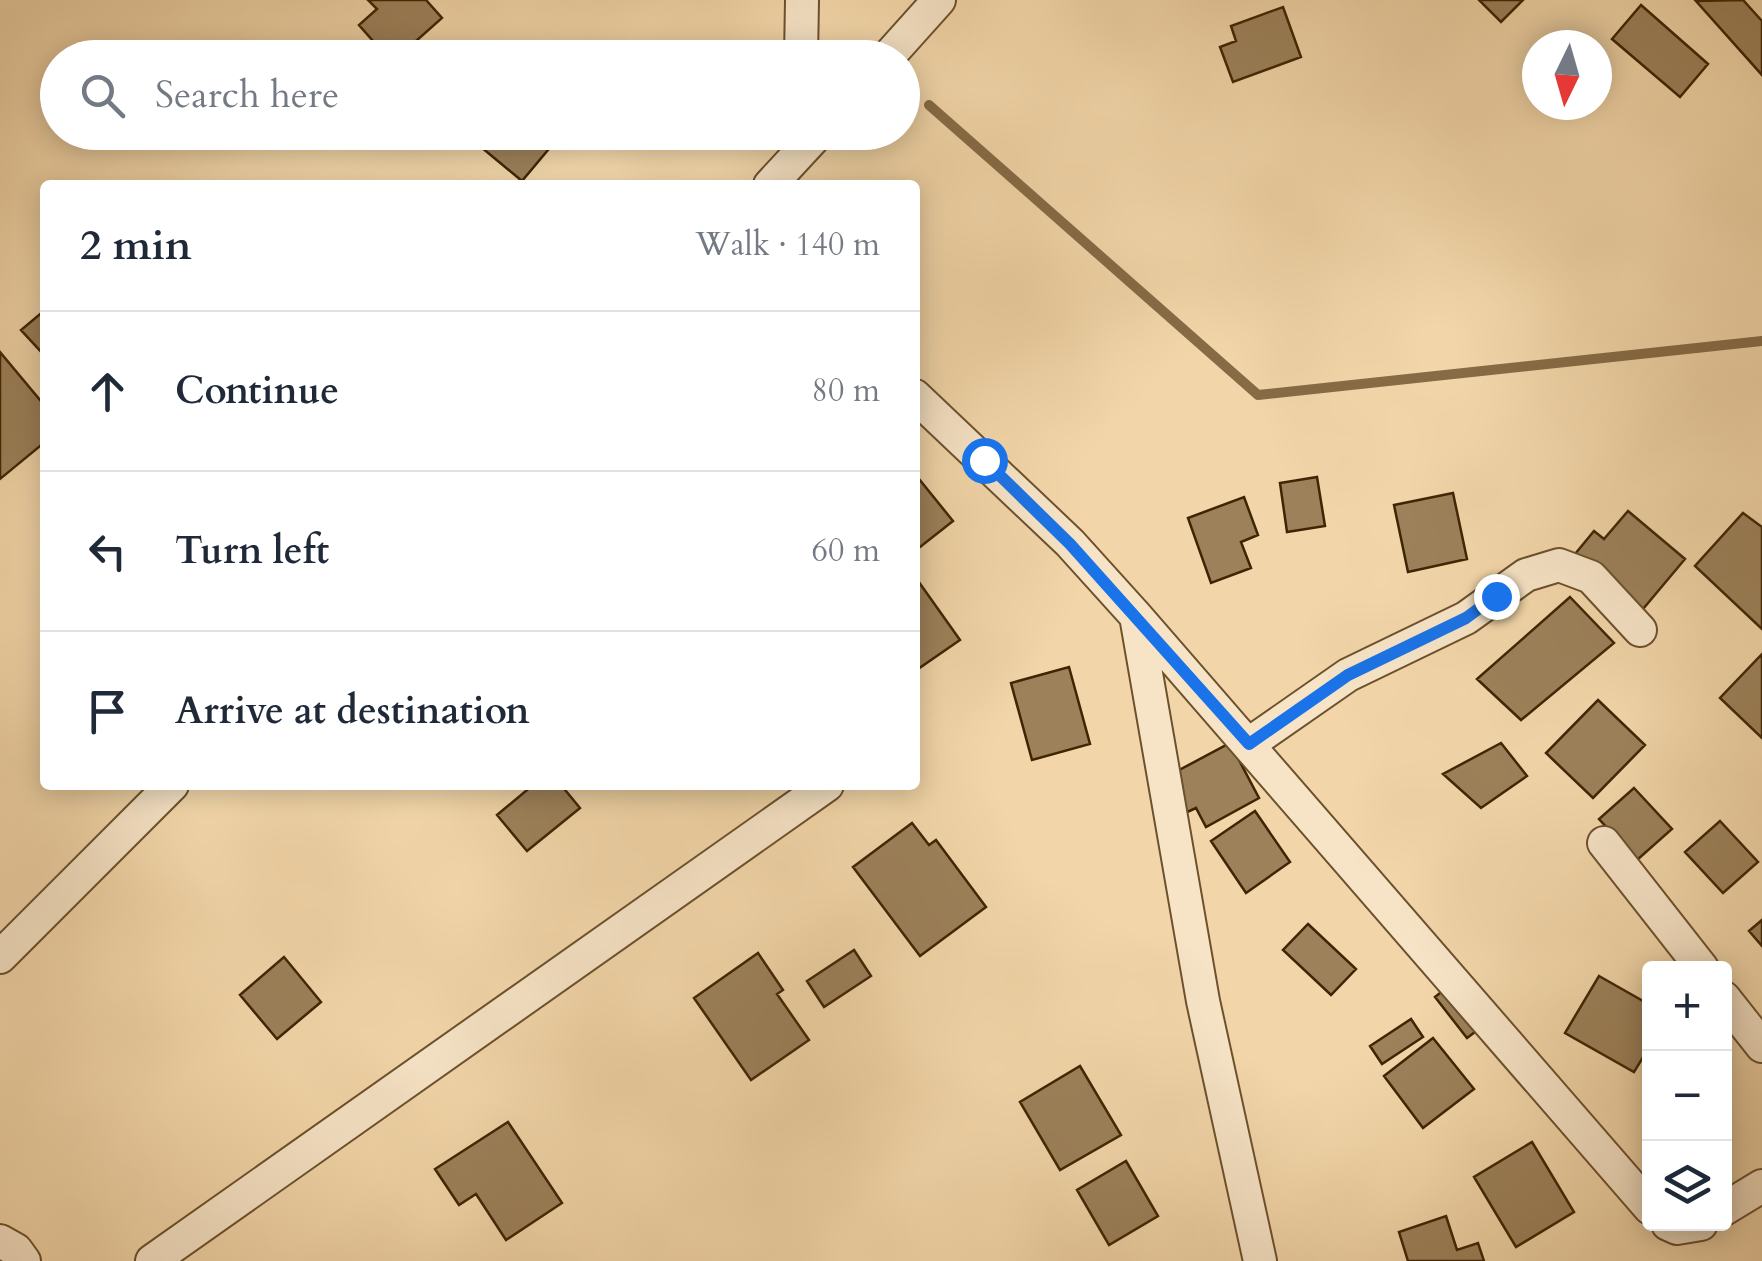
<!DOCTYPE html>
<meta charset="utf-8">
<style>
body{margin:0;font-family:Cardo,serif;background:#f6f6f7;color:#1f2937}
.controls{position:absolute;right:30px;bottom:30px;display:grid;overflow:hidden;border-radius:10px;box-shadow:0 5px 25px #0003}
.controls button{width:90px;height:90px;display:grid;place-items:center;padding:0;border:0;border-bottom:2px solid #e0e1e3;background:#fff;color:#1f2937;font:50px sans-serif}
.compass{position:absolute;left:1522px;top:30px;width:90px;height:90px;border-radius:50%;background:#fff;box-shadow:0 5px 25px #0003;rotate:185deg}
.stop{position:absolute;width:30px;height:30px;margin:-22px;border:8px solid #1a73e8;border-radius:50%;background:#fff}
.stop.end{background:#1a73e8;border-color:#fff;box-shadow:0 2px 10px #0008}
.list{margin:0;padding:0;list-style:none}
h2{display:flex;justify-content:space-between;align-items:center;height:130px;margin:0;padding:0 40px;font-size:42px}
h2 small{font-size:32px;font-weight:400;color:#747a83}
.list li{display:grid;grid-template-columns:65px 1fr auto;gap:30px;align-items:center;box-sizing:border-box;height:160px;padding:0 40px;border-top:2px solid #e0e1e3}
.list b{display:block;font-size:38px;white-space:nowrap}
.list em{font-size:32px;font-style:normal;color:#747a83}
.icon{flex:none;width:55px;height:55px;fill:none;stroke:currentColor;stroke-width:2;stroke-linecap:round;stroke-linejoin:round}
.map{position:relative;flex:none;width:1762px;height:1261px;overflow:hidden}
.search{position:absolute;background:#fff;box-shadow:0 5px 25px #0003;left:40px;top:40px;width:880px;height:110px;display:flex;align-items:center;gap:25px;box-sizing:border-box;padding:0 35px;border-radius:55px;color:#747a83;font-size:38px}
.panel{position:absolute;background:#fff;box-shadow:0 5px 25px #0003;left:40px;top:180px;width:880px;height:610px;border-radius:10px}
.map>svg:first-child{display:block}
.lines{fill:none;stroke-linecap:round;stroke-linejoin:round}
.stream{stroke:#866b45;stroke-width:10}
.building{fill:#9c815a;stroke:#3f2504;stroke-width:2.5}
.minor-casing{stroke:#6c512d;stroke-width:36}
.minor{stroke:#f7e4c7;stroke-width:32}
.route{stroke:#1a73e8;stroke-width:12}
</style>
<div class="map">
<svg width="1762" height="1261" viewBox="0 0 1762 1261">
<rect width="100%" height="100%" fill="#f2d6a9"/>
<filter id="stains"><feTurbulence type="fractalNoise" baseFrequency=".002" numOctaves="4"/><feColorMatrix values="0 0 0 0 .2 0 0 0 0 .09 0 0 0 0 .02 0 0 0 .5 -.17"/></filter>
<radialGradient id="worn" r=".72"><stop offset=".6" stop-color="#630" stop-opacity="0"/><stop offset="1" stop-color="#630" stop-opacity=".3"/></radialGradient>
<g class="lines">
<!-- stream -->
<path class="stream" d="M929 105 1258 395 1762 341"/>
</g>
<!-- building -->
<path class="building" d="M368 0H426L442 18 397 58H388L359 25 377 9Z
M1479 0H1523L1501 22Z
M1743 0 1762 21V75L1696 1Z
M1641 5 1708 64 1680 97 1612 39Z
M1283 7 1301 57 1233 82 1220 47 1236 41 1231 26Z
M482 132H563L522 181 475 142Z
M45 310V356L21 330Z
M0 352 45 406V442L0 479Z
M915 474 953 521 915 551Z
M1317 477 1325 526 1287 532 1280 483Z
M1453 493 1467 559 1408 572 1394 505Z
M1244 497 1258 535 1241 542 1251 568 1211 583 1188 518Z
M1628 511 1685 559 1643 609 1575 554 1594 531 1604 539Z
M1743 513 1762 527V629L1695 566Z
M916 578 960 640 915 671V579Z
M1570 597 1614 643 1521 720 1477 679Z
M1762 654V738L1720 698Z
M1069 667 1090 744 1032 760 1011 683Z
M1598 700 1645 745 1593 798 1546 753Z
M1230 743 1259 798 1206 827 1196 808 1185 813 1166 777Z
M1501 743 1527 776 1481 808 1443 774Z
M533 785H561L580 808 527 851 497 815Z
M1634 788 1672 829 1637 860 1599 819Z
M1255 811 1290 862 1246 893 1211 841Z
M1720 821 1758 862 1723 893 1685 852Z
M912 823 929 845 936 840 986 907 920 956 853 867Z
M1762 920V946L1749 931Z
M1308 924 1356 969 1331 995 1283 950Z
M854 950 871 976 824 1007 807 981Z
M758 953 783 990 777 994 809 1040 751 1080 694 998Z
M284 957 321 1002 277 1039 240 995Z
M1599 976 1650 1005V1046L1634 1072 1565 1033Z
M1450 985 1483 1026 1467 1038 1435 997Z
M1411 1019 1423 1037 1382 1064 1370 1046Z
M1433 1038 1474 1089 1423 1128 1384 1076Z
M1080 1066 1121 1135 1060 1170 1020 1102Z
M508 1122 562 1203 506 1240 476 1194 459 1205 435 1169Z
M1532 1142 1574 1212 1516 1247 1474 1177Z
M1126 1161 1158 1216 1109 1245 1077 1190Z
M1446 1216 1457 1250 1478 1243 1484 1261H1408L1399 1232Z"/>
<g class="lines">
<!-- minor casing -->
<g class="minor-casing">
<path id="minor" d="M801 58 802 0
M887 58 939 0
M770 185 819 132
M915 396 1070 543 1136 616 1203 1001 1260 1261
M1136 616 1650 1208
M1249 744 1348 675 1466 618 1526 575 1559 565 1591 577 1640 630
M1604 843 1702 968
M0 957 172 785
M1724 998 1762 1046
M1724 1209 1762 1186
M1668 1224 1677 1228 1701 1224
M0 1241 16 1250 24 1261
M152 1261 827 785"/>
</g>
<!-- minor -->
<use href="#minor" class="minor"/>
</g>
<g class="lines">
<!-- route -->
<path class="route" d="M984 460 1070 544 1249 744 1348 675 1466 618 1496 596"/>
</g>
<rect width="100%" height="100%" filter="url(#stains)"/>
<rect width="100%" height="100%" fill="url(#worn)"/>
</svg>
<div class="controls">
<button>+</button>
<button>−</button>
<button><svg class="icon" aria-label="layers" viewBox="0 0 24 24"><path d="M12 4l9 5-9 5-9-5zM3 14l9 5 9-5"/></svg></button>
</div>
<svg class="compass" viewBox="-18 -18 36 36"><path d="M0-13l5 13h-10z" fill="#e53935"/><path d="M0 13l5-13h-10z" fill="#747a83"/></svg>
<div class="stop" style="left:984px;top:460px"></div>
<div class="stop end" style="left:1496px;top:596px"></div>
<div class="search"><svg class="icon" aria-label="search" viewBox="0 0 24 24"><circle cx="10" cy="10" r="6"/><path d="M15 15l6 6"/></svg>Search here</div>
<section class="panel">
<h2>2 min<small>Walk · 140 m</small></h2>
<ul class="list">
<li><svg class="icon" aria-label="ahead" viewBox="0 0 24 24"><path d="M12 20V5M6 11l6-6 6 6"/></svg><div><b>Continue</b></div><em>80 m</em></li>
<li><svg class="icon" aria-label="left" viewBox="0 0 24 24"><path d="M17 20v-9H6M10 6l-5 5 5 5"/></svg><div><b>Turn left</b></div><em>60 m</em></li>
<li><svg class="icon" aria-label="arrive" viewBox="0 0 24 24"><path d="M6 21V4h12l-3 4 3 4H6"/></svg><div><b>Arrive at destination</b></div></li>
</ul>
</section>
</div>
